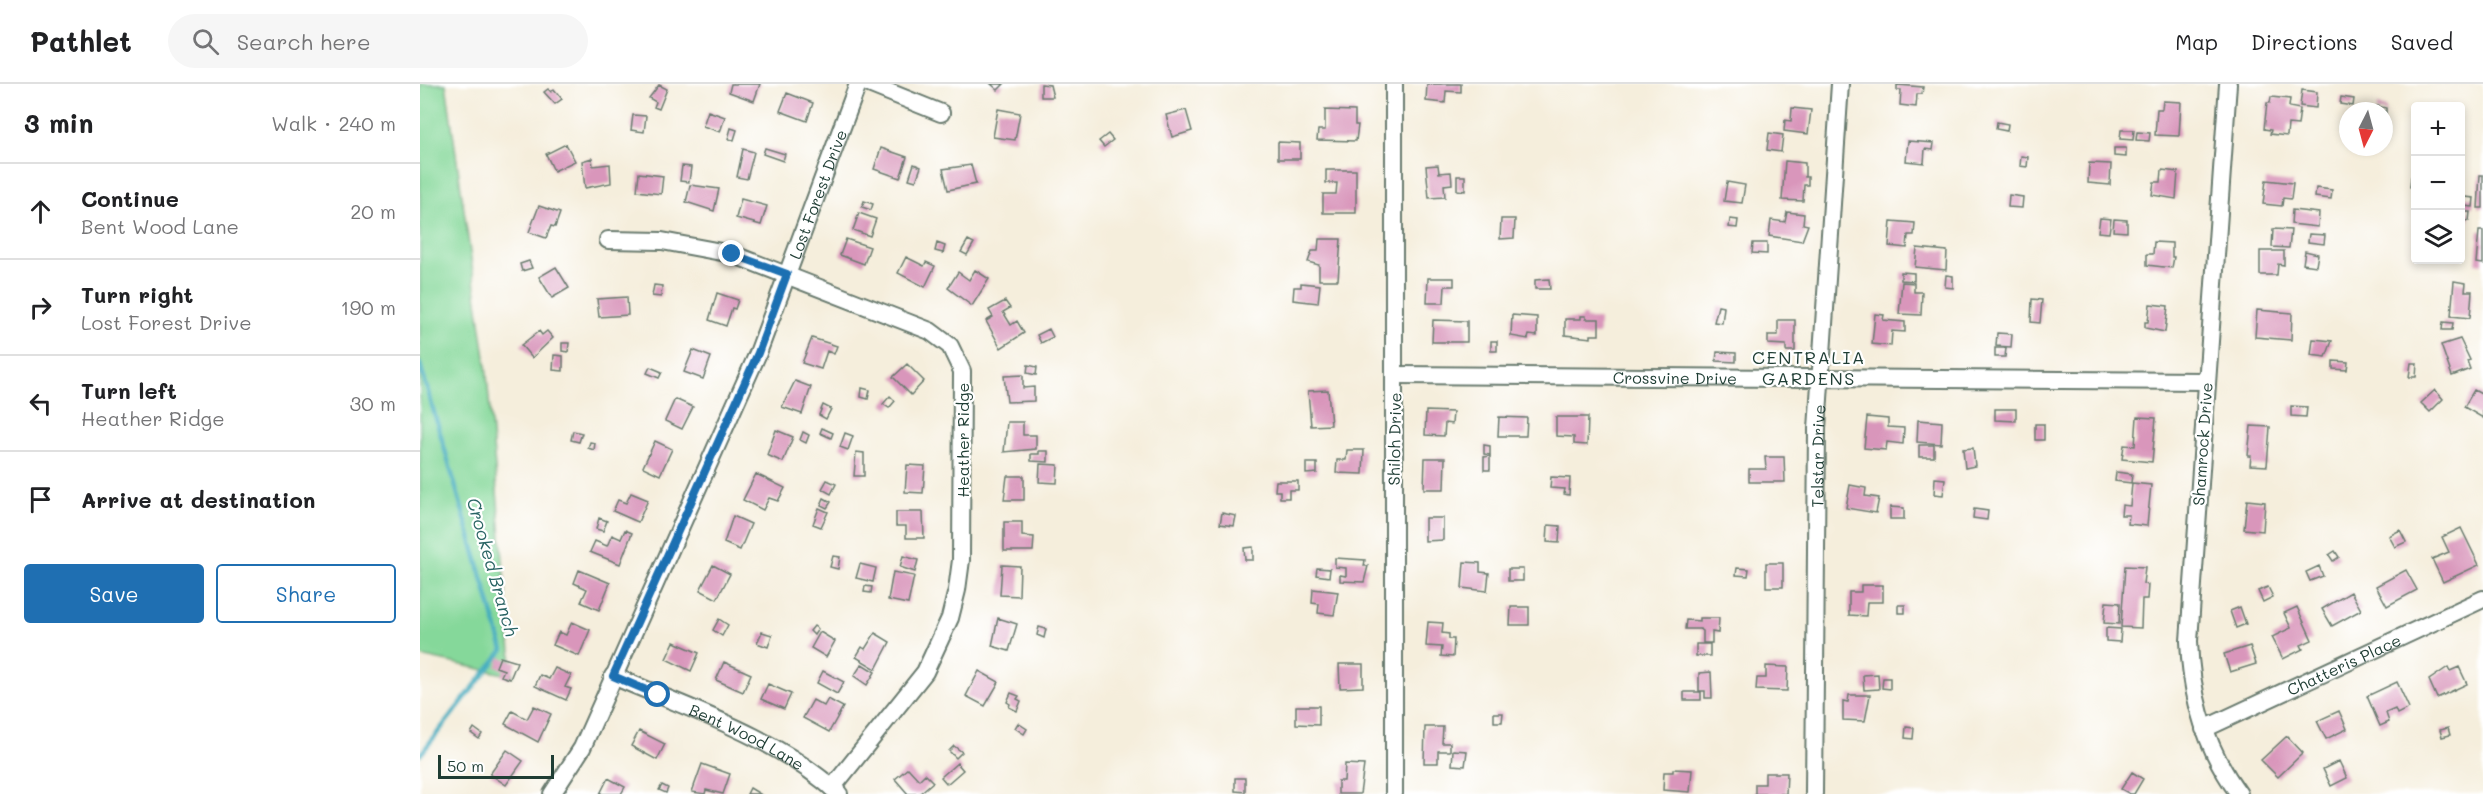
<!DOCTYPE html>
<meta charset="utf-8">
<style>
body{margin:0;font-family:Mali,sans-serif;background:#f6f6f6;color:#202124}
.controls{position:absolute;right:18px;top:18px;display:grid;overflow:hidden;border-radius:6px;box-shadow:0 3px 9px #0003}
.controls button{width:54px;height:54px;display:grid;place-items:center;padding:0;border:0;border-bottom:2px solid #e0e0e0;background:#fff;color:#202124;font:30px sans-serif}
.compass{position:absolute;left:1919px;top:18px;width:54px;height:54px;border-radius:50%;background:#fff;box-shadow:0 3px 9px #0003;rotate:186deg}
.scale{position:absolute;left:18px;bottom:15px;width:116px;box-sizing:border-box;padding-left:6px;border:3px solid #1f3d34;border-top:0;font-size:16px;line-height:21px;white-space:nowrap;color:#1f3d34;-webkit-text-stroke:4px #fff;paint-order:stroke}
.stop{position:absolute;width:18px;height:18px;margin:-14px;border:4px solid #1f6fb2;border-radius:50%;background:#fff}
.stop.end{background:#1f6fb2;border-color:#fff;box-shadow:0 2px 6px #0008}
.list{margin:0;padding:0;list-style:none}
h2{display:flex;justify-content:space-between;align-items:center;height:78px;margin:0;padding:0 24px;font-size:26px}
h2 small{font-size:20px;font-weight:400;color:#757577}
.list li{display:grid;grid-template-columns:39px 1fr auto;gap:18px;align-items:center;box-sizing:border-box;height:96px;padding:0 24px;border-top:2px solid #e0e0e0}
.list b{display:block;font-size:22px;white-space:nowrap}
.list p{margin:0;font-size:20px;white-space:nowrap;color:#757577}
.list em{font-size:20px;font-style:normal;color:#757577}
.actions{display:flex;gap:12px;padding:18px 24px}
.actions a{flex:1;padding:14px 0;border:2px solid #1f6fb2;border-radius:6px;text-align:center;font-size:21px;color:#1f6fb2}
.actions .main{background:#1f6fb2;color:#fff}
.icon{flex:none;width:33px;height:33px;fill:none;stroke:currentColor;stroke-width:2;stroke-linecap:round;stroke-linejoin:round}
.map{position:relative;flex:none;width:2063px;height:710px;overflow:hidden}
header{display:flex;align-items:center;gap:36px;box-sizing:border-box;height:84px;padding:0 30px;background:#fff;border-bottom:2px solid #e0e0e0}
header strong{font-size:28px}
nav{display:flex;gap:33px;margin-inline-start:auto;font-size:21px}
.search{width:420px;height:54px;background:#f6f6f6;display:flex;align-items:center;gap:15px;box-sizing:border-box;padding:0 21px;border-radius:33px;color:#757577;font-size:22px}
main{display:flex}
aside{flex:1;background:#fff}
.map>svg:first-child{display:block}
.green{fill:#85d89a;stroke:#528a67;stroke-width:1.5}
.lines{fill:none;stroke-linecap:round;stroke-linejoin:round}
.stream{stroke:#3fabbe;stroke-width:4.5}
.building{fill:#d996bb}
.street-casing{stroke:#6a7b6f;stroke-width:20}
.street{stroke:#fff;stroke-width:16}
.route{stroke:#1f6fb2;stroke-width:8}
.labels{text-anchor:middle;dominant-baseline:central;stroke-width:4.5;stroke-linejoin:round;paint-order:stroke}
.street-label{font-size:16px;fill:#1f3d34;stroke:#fff}
.neighbourhood-label{font-size:18px;letter-spacing:1.5px;fill:#1f3d34;stroke:#fff}
.water-label{font-size:18px;font-style:italic;fill:#2a6464;stroke:#fff}
</style>
<header>
<strong>Pathlet</strong>
<div class="search"><svg class="icon" aria-label="search" viewBox="0 0 24 24"><circle cx="10" cy="10" r="6"/><path d="M15 15l6 6"/></svg>Search here</div>
<nav><a>Map</a><a>Directions</a><a>Saved</a></nav>
</header>
<main>
<aside>
<h2>3 min<small>Walk · 240 m</small></h2>
<ul class="list">
<li><svg class="icon" aria-label="ahead" viewBox="0 0 24 24"><path d="M12 20V5M6 11l6-6 6 6"/></svg><div><b>Continue</b><p>Bent Wood Lane</p></div><em>20 m</em></li>
<li><svg class="icon" aria-label="right" viewBox="0 0 24 24"><path d="M7 20v-9h11M14 6l5 5-5 5"/></svg><div><b>Turn right</b><p>Lost Forest Drive</p></div><em>190 m</em></li>
<li><svg class="icon" aria-label="left" viewBox="0 0 24 24"><path d="M17 20v-9H6M10 6l-5 5 5 5"/></svg><div><b>Turn left</b><p>Heather Ridge</p></div><em>30 m</em></li>
<li><svg class="icon" aria-label="arrive" viewBox="0 0 24 24"><path d="M6 21V4h12l-3 4 3 4H6"/></svg><div><b>Arrive at destination</b></div></li>
</ul>
<div class="actions"><a class="main">Save</a><a>Share</a></div>
</aside>
<div class="map">
<svg width="2063" height="710" viewBox="0 0 2063 710">
<rect width="100%" height="100%" fill="#fff"/>
<filter id="ink" filterUnits="userSpaceOnUse"><feTurbulence type="fractalNoise" baseFrequency=".0167" numOctaves="2"/><feDisplacementMap in="SourceGraphic" scale="12" xChannelSelector="R" yChannelSelector="G"/><feConvolveMatrix kernelMatrix="1 2 1 2 8 2 1 2 1" color-interpolation-filters="sRGB"/></filter>
<filter id="wash" filterUnits="userSpaceOnUse"><feTurbulence type="fractalNoise" baseFrequency=".008" numOctaves="4" result="noise"/><feDisplacementMap in="SourceGraphic" scale="24" xChannelSelector="R" yChannelSelector="G"/><feGaussianBlur stdDeviation="1.35" result="paint"/><feColorMatrix in="noise" values="0 0 0 0 0 0 0 0 0 0 0 0 0 0 0 0 0 1.4 0 .05"/><feComposite in="paint" operator="in"/></filter>
<g filter="url(#wash)">
<rect width="100%" height="100%" fill="#f5eedc"/>
<!-- green -->
<path class="green" d="M0 0H26L66 280 93 592 0 572Z"/>
<g class="lines">
<!-- stream -->
<path class="stream" d="M0 280 83 566 0 671"/>
</g>
<g id="blocks">
<!-- building -->
<path class="building" d="M311 0H340L334 17 309 8Z
M571 0H584L578 6Z
M621 0 630 1 633 13H621Z
M1007 0H1041V8L1026 7 1025 19 1006 17Z
M239 1 247 5 239 25 234 23 236 18 229 14Z
M1477 1 1503 3 1502 10H1497L1496 23 1480 21 1481 6H1477Z
M128 5 131 8 134 5 142 15 135 20 124 8Z
M1882 6 1897 8 1896 24 1880 22Z
M367 9 393 19 387 37 360 27Z
M1851 13 1870 15 1869 23 1880 25 1878 41 1868 40 1867 52 1850 50 1851 46 1844 45 1847 19H1850Z
M1921 13 1934 15 1933 22 1920 20Z
M1743 17 1761 18 1759 52 1735 51 1737 25H1742Z
M1957 22 1966 24V32L1964 27H1956Z
M1372 24 1391 26 1388 50 1364 47 1365 36 1371 37Z
M578 25 600 29 595 56 573 53Z
M766 26 772 47 752 53 746 31Z
M905 26 935 27V41H938L936 57 897 56 898 46H905Z
M288 27 305 33 300 48 283 42Z
M213 31 226 32 224 48 211 46Z
M1577 38 1588 40 1587 47 1576 45Z
M311 44 317 46 314 56 308 55Z
M1701 46H1714L1713 56 1700 55Z
M1717 48 1730 49 1729 57 1716 56Z
M1349 49 1363 51 1361 68 1347 66Z
M688 50 693 56 684 63 679 57Z
M1488 57 1514 59 1513 66 1505 65 1504 79 1486 77Z
M858 58 880 59V75H858Z
M146 60 155 77 134 87 126 70Z
M345 64 365 70 363 77 343 70Z
M461 64 487 73 480 94 454 85Z
M1694 64H1706V73L1694 72Z
M323 65 334 68 327 95 317 93Z
M1601 72 1608 73 1607 83 1600 82Z
M172 74 173 82 190 80 191 99 165 104 162 77Z
M1365 77 1385 79V93H1388V101H1384L1383 117 1362 116Z
M1669 79 1691 80 1690 101 1668 99Z
M494 80 501 83 496 97 489 95Z
M551 81 556 100 528 106 523 85Z
M1018 81 1019 89 1031 88 1032 100 1024 101 1025 113 1009 114 1006 82Z
M262 82 271 83 269 98 260 97Z
M906 86H936V129H903V110H916L917 99H906Z
M1742 86 1758 88 1756 115 1732 111 1734 98H1741Z
M219 89 243 92 241 110 217 107Z
M2060 91H2063V124H2058Z
M1037 92H1045V107L1037 106Z
M1991 93H1996V104L1990 103Z
M1846 96 1873 99 1871 115 1863 114 1862 122 1843 120Z
M1307 98 1325 101 1322 119 1304 117Z
M270 101 299 105 294 127 266 118Z
M1896 104 1912 106 1911 115 1895 113Z
M1589 111 1603 113 1602 124 1588 123Z
M2045 113 2054 114 2053 123 2044 122Z
M321 115 347 122 341 141 316 134Z
M444 117 453 120 451 126 442 123Z
M119 122 140 129 135 143 131 142 126 154 109 148Z
M1872 126 1899 129 1898 143 1871 140Z
M1367 128 1384 130 1383 140 1388 141 1382 157 1349 152 1351 136 1365 138Z
M2040 128H2050L2049 137 2040 136Z
M439 129 456 135 450 152 433 146Z
M1680 134 1691 135 1689 149 1678 148Z
M1081 135H1095L1094 154 1080 155Z
M1310 135 1318 136 1317 144 1309 143Z
M1694 135 1707 136V148L1693 147Z
M1471 137 1495 139 1494 151H1488L1487 164 1469 162Z
M1853 145 1871 146 1869 164 1852 163Z
M2059 147H2063V180L2056 179Z
M1889 150 1905 151 1904 160 1888 158Z
M426 155 450 163 444 180 420 171Z
M899 155H921L918 196H899V181L888 178 892 167H898Z
M548 156 554 159 547 171 541 168Z
M1734 158 1752 159V173H1754L1752 184 1727 181V170H1733Z
M517 159 525 162 523 169 515 167Z
M1333 159H1347V170L1332 169Z
M1497 164 1527 167 1526 186 1495 183Z
M1840 167H1864V181L1858 180 1857 191H1840Z
M1885 167 1898 170 1896 182 1883 180Z
M486 173 504 182 506 178 515 182 505 203 478 189Z
M109 177 112 184 102 187 100 180Z
M136 183 149 204 132 214 119 193Z
M555 186 569 195 552 222 528 204 538 188 549 196Z
M1481 188 1494 189V197L1481 196Z
M1526 191 1533 192V204L1525 203Z
M1008 194H1034V202H1025L1024 219H1007Z
M1129 195 1130 205H1115V196Z
M2034 197 2046 199 2045 207H2052L2050 234 2031 232Z
M1482 198 1494 199V208H1502L1501 231 1479 230Z
M881 199 900 201 898 219 873 216 874 203H881Z
M234 201 242 202 241 213 232 212Z
M297 209 318 216 315 225 312 224 306 242 289 236Z
M207 213 208 231 179 233 177 215Z
M1612 215 1622 216 1620 239 1611 238Z
M585 217 590 224 583 228 591 241 597 237 604 249 581 264 566 237 573 233 569 226Z
M1730 220 1748 222 1745 248 1725 244V238H1728Z
M1298 222 1304 223 1302 239 1294 238Z
M1837 226 1872 229 1871 256 1835 253Z
M1455 230 1464 231 1463 236 1485 238V248L1472 247 1471 262 1452 260Z
M1092 231 1117 233V252L1109 251 1108 255 1091 252Z
M1161 232H1166V235H1179V251H1171V254L1145 251V235H1161Z
M1013 236 1047 237V258H1012Z
M1358 236H1375V267H1366V261L1348 260V251H1358Z
M2023 238 2033 239 2032 246H2022Z
M629 245 633 253 621 259 617 251Z
M119 247 122 251 127 247 133 254 112 274 101 261Z
M1577 249 1592 250 1591 263 1576 262Z
M392 254 417 262 414 270 407 267 401 285 382 279Z
M1893 255 1912 257 1906 273 1891 271Z
M2040 255 2050 276 2047 277 2050 285 2032 292 2021 261Z
M1071 257H1077V267H1071Z
M142 259H149L148 268 142 267Z
M1575 264H1586L1585 273H1575Z
M273 266 291 273 283 295 264 288Z
M1297 268 1316 269V278L1296 277Z
M134 271 143 272V287L133 286Z
M1913 277 1928 278 1927 286 1913 285Z
M1991 279H1997L1996 293H1989Z
M487 280 504 297 491 311 473 293Z
M608 281 617 283 616 291 607 289Z
M230 283 242 288 239 294 227 289Z
M603 291V304L614 303V317L587 318 584 292Z
M375 297 391 303 382 330 362 323Z
M442 304 450 306 448 315 441 313Z
M908 306 911 341 891 342 888 307Z
M2015 306 2023 315 2010 328 2001 319Z
M2054 306 2063 311V334L2044 323Z
M470 312 475 317 469 324 463 320Z
M255 315 273 323 262 345 245 337Z
M403 321 411 325 406 335 399 331Z
M1871 322 1887 323 1886 333 1871 332Z
M1575 325H1596V337L1575 336Z
M1006 327 1033 328 1032 340 1025 339 1024 352 1005 351Z
M1079 333 1107 334 1106 352H1078Z
M1136 333H1168L1167 361 1154 360V353L1136 352Z
M1447 333 1468 335V343L1484 344 1483 360 1467 358 1466 366 1444 364Z
M1717 333 1736 334 1732 378 1702 375 1704 361 1715 362Z
M1498 336 1522 338 1521 360 1497 358Z
M587 338H603V351H616V365L584 368Z
M1615 340H1624V356H1615Z
M1831 342 1850 343 1847 382 1830 381 1831 372H1828Z
M402 344 413 349 411 354 400 349Z
M356 346 373 353 363 378 347 371Z
M153 347 162 349 159 358 151 356Z
M383 348 389 351 386 359 380 356Z
M425 349 433 352 428 366 420 363Z
M235 357 252 365 240 391 223 383Z
M170 358 175 359 174 366 168 364Z
M1064 361 1070 362V371L1064 370Z
M1499 361H1514V373H1499Z
M1553 364 1555 382 1545 384 1543 365Z
M927 366H944L943 390 916 389 917 376H926Z
M619 367H628V378L611 377V370H619Z
M436 368 444 369V392H434Z
M1070 372V386H1064V373Z
M1345 373H1364L1365 398H1329V385H1346Z
M1005 374H1025L1024 405H1004Z
M886 379H897V389L886 390Z
M620 380 638 381 637 399 619 398Z
M487 381 505 382 503 409 485 408Z
M1696 388 1712 390 1711 399 1695 397Z
M336 390 365 404 358 417 349 414 343 426 323 416Z
M587 392H604V416H584Z
M1131 393 1150 394 1149 411 1144 410 1145 405 1130 404Z
M1515 394 1525 395 1523 411 1514 410Z
M407 396 416 400 411 410 402 405Z
M856 397H878V406H869V414H860V407H855Z
M1712 399 1731 401 1727 442 1708 440 1709 431H1701L1702 421 1710 422Z
M1430 401 1446 404 1445 412 1459 414 1456 429 1426 424Z
M211 409 228 416 218 438 193 427 198 416 206 419Z
M404 414 411 418 407 424 401 421Z
M1827 416 1845 418 1843 447 1824 445Z
M1470 423 1484 424V435H1470Z
M399 424 408 428 401 443 393 440Z
M1554 425 1568 427 1567 436 1553 434Z
M476 428H503L504 454H486V442H476Z
M802 429 816 432 814 442 800 440Z
M313 432 331 440 320 466 304 459Z
M179 434 187 437 183 447 176 445Z
M1005 434H1023V456L1005 457Z
M584 438H602V452L614 453 613 467H584Z
M1128 441 1140 442 1139 459 1127 458Z
M2041 444 2059 481 2023 498 2012 475 2029 468 2022 453Z
M205 446 212 449 200 480 170 468 175 457 187 462 192 451 201 455Z
M1980 446 1986 458 1975 463 1969 452Z
M833 463V476H825L824 464Z
M1915 467 1919 473 1913 477 1909 471Z
M413 472 420 473 418 485 410 483Z
M483 472 498 476 495 488 480 483Z
M915 474 945 476 944 482H948L944 498 920 497V491L926 492V484L915 483Z
M1044 478 1060 479V488L1069 489 1067 507 1042 504Z
M1346 479H1363V503H1346Z
M440 480 456 484 453 498 436 494Z
M293 481 310 490 297 515 280 506Z
M582 481 600 482 599 512 580 511Z
M1705 482 1725 483 1723 500 1728 501 1727 515H1722L1721 544 1701 543Z
M1899 482 1903 492 1890 497 1886 488Z
M897 484 910 485 909 493 896 491Z
M1317 484 1329 485 1328 492 1316 491Z
M1088 485H1103V497H1088Z
M159 486 190 499 179 526 161 518 167 505 154 499Z
M1986 486 1997 506 1967 522 1956 502Z
M473 488 494 492 488 520 468 516Z
M1441 501H1463V518H1447L1446 532 1429 531V508H1441Z
M445 502 452 503 451 509 444 508Z
M1848 503 1853 513 1843 518 1838 507Z
M893 505 918 508 914 531 898 529 899 520 892 519Z
M1931 508 1941 526 1912 542 1902 525Z
M1686 518 1700 519 1699 540 1684 539Z
M1478 521H1485V529H1478Z
M1091 523H1109V541H1090Z
M1820 523 1826 540 1816 544 1810 527Z
M1877 523 1892 556 1881 561 1883 565 1863 575 1852 553 1871 544 1864 529Z
M578 534 597 540 589 567 572 562Z
M1280 534H1299L1298 549 1292 548V559H1283V547L1280 545H1265L1266 536 1280 537Z
M299 535 308 541 302 552 293 546Z
M152 538 170 546 159 572 133 561 139 548 146 551Z
M1008 538 1023 539 1022 549 1029 550V555H1034L1033 573 1021 572 1022 563 1006 562Z
M394 542 398 545 394 551 390 547Z
M619 543 626 545 624 554 617 551Z
M1686 544 1701 545 1700 558 1686 557Z
M342 548 352 551 348 563 337 559Z
M400 548 415 557 406 573 391 564Z
M455 549 470 558 456 585 436 573 442 563 445 565Z
M254 558 279 569 271 587 246 575Z
M1276 560H1290V572H1276Z
M1830 562 1836 580 1810 588 1804 570Z
M80 573 97 578 90 595 81 592 84 586 76 583Z
M304 578 331 590 323 608 296 596Z
M442 580 455 588 447 601 434 592Z
M919 580H943V603L920 604Z
M1346 582 1368 583 1367 607 1336 606 1337 594H1346Z
M2028 583 2030 587 2039 583 2047 600 2017 614 2009 596Z
M135 584 151 591 145 603 151 605 146 616 115 602 120 591 129 595Z
M403 587 424 598 417 610 397 599Z
M559 587 579 598 565 622 546 612Z
M1291 588 1292 614H1285V607H1279V589Z
M1458 590 1459 605 1444 606 1443 591Z
M1463 594H1470V605L1462 604Z
M1977 598 1989 624 1977 630 1975 625 1966 629 1969 638 1960 642 1947 612Z
M348 600 371 610 364 625 341 615Z
M1264 608H1281V616H1264Z
M591 609 599 612 597 615 601 617 597 627 589 623 590 620 587 618Z
M1429 611H1450L1445 637 1423 636V617L1428 618Z
M408 615 423 623 409 648 383 634 393 616 404 622Z
M114 622 131 630 118 658 85 640 92 627 107 635Z
M876 622H899V641L876 640Z
M1919 627 1927 645 1906 655 1897 637Z
M1074 629H1083L1082 638H1074Z
M598 639 607 645 604 650 595 644Z
M1005 643H1023L1022 659H1030V667H1018V679H1004Z
M1486 643 1494 644 1493 655 1485 654Z
M54 644 62 650 59 655 51 649Z
M2028 644 2030 651 2022 653 2020 646Z
M219 647 245 660 237 676 211 662Z
M1867 652 1883 669 1858 693 1841 676Z
M534 662 542 668 536 674 529 667Z
M87 666 103 677 86 701 70 690Z
M1033 666 1047 667 1045 682 1032 681Z
M1919 677 1927 694 1911 702 1903 685Z
M537 679 543 686 527 700 521 693Z
M282 680 310 690 303 710 286 706 285 710 272 708Z
M925 680 944 681 940 710H918V697H924Z
M488 684 499 696 505 690 513 698 499 710H488L475 695Z
M1253 685 1272 686 1270 708 1243 706 1244 688H1253Z
M1712 688 1723 695 1714 710H1710L1701 705Z
M1345 689H1367L1366 710H1335V700H1345Z
M188 694 205 703 201 710H180Z
M815 694H825V708L815 707Z
M242 701 248 704 246 709 239 706Z
M330 704 340 710H327Z"/>
</g>
</g>
<g filter="url(#ink)">
<use href="#blocks" fill-opacity="0" stroke="#6a7b6f" stroke-width="1.5"/>
<g class="lines">
<!-- street casing -->
<g class="street-casing">
<g id="street">
<path d="M449 0 521 29"/>
<path d="M1808 0 1769 557C1771 613 1785 664 1819 710"/>
<path d="M188 156 242 157 312 170 510 247 530 262 542 287 541 476 537 506 530 534 505 588 412 704"/>
<path id="s1" d="M975 291 1787 297"/>
<path id="s2" d="M193 592C270 625 357 653 419 710"/>
<path id="s3" d="M1784 645 2063 515"/>
<path id="s4" d="M132 710 162 664 338 269 438 0"/>
<path d="M974 710V0"/>
<path id="s5" d="M1394 710 1397 345 1420 0"/>
</g>
</g>
<!-- street -->
<use href="#street" class="street"/>
</g>
</g>
<g class="lines" filter="url(#ink)">
<!-- route -->
<path class="route" d="M238 611 193 592 338 269 367 190 312 170"/>
</g>
<g class="labels">
<!-- street labels -->
<g class="street-label">
<text stroke="none"><textPath href="#s4" startOffset="657">Lost Forest Drive</textPath></text>
<text stroke="none"><textPath href="#s1" startOffset="280">Crossvine Drive</textPath></text>
<text transform="translate(974 355) rotate(-89)">Shiloh Drive</text>
<text transform="translate(542 356) rotate(-90)">Heather Ridge</text>
<text transform="translate(1782 360) rotate(-86)">Shamrock Drive</text>
<text stroke="none"><textPath href="#s5" startOffset="338">Telstar Drive</textPath></text>
<text stroke="none"><textPath href="#s3" startOffset="154">Chatteris Place</textPath></text>
<text stroke="none"><textPath href="#s2" startOffset="147">Bent Wood Lane</textPath></text>
</g>
<!-- neighbourhood labels -->
<g class="neighbourhood-label">
<text x="1389" y="273">CENTRALIA<tspan x="1389" dy="21">GARDENS</tspan></text>
</g>
<!-- water labels -->
<g class="water-label">
<text transform="translate(73 483) rotate(74)">Crooked Branch</text>
</g>
</g>
</svg>
<div class="controls">
<button>+</button>
<button>−</button>
<button><svg class="icon" aria-label="layers" viewBox="0 0 24 24"><path d="M12 4l9 5-9 5-9-5zM3 14l9 5 9-5"/></svg></button>
</div>
<svg class="compass" viewBox="-18 -18 36 36"><path d="M0-13l5 13h-10z" fill="#e53935"/><path d="M0 13l5-13h-10z" fill="#757577"/></svg>
<div class="scale">50 m</div>
<div class="stop" style="left:238px;top:611px"></div>
<div class="stop end" style="left:312px;top:170px"></div>
</div>
</main>
